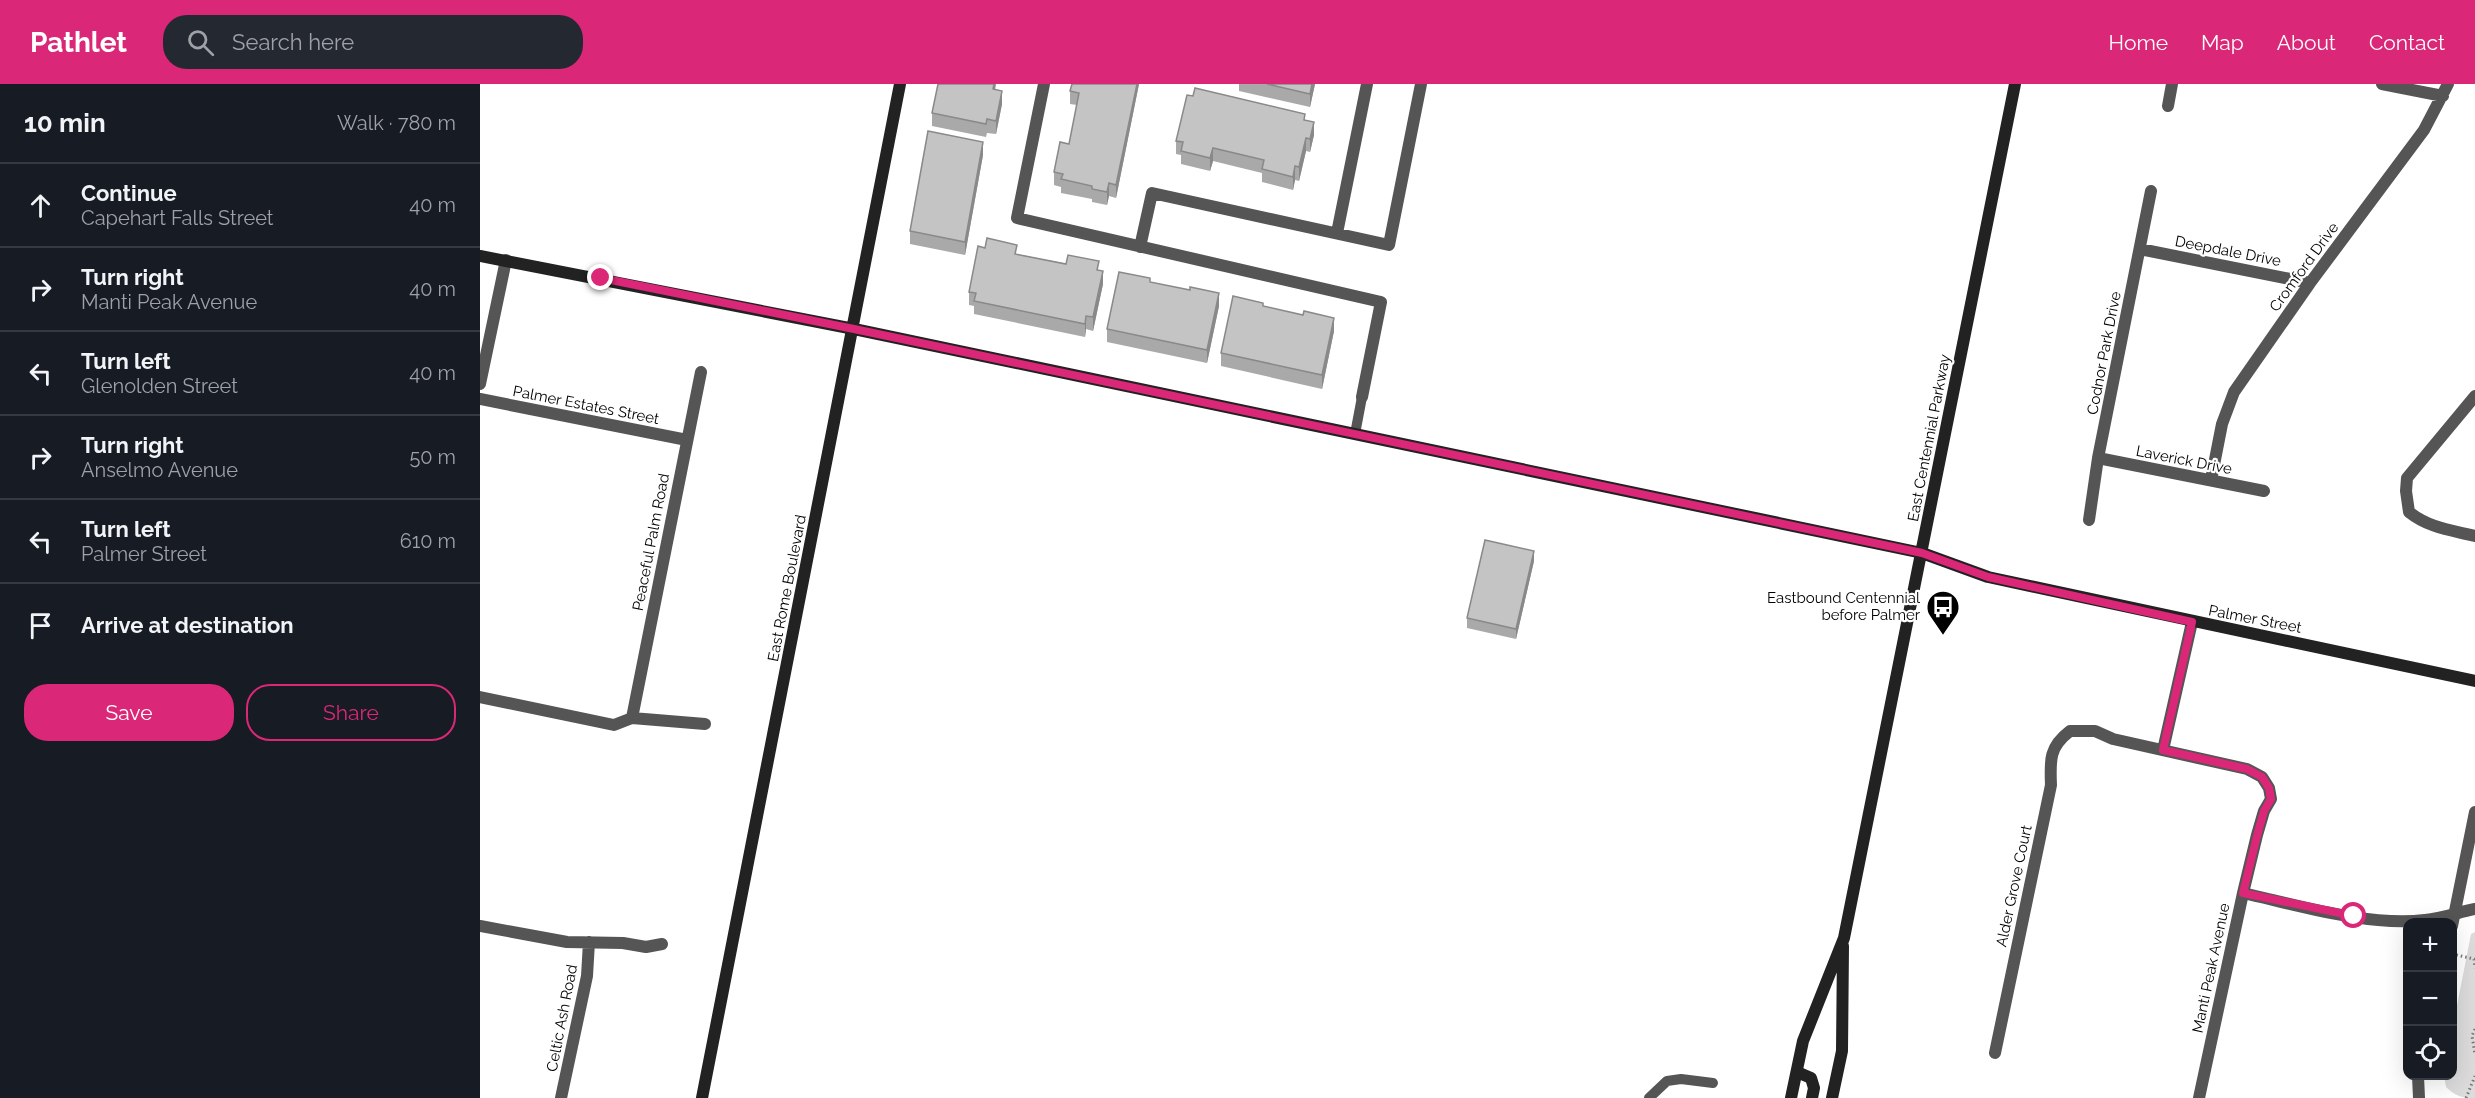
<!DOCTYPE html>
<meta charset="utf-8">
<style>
body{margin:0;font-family:Raleway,sans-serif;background:#242831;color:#f1f3f6}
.controls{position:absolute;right:18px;bottom:18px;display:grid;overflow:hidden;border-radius:12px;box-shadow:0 6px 24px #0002}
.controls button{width:54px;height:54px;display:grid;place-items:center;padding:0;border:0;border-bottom:2px solid #363941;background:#171b24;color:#f1f3f6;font:30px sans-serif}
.stop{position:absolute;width:18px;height:18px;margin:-14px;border:4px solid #db2777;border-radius:50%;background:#fff}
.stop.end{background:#db2777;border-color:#fff;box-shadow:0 2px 6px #0008}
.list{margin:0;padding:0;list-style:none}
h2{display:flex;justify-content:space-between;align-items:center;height:78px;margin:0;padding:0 24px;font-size:26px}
h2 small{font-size:20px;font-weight:400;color:#9ea1a6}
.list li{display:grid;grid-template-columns:39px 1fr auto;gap:18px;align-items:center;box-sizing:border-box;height:84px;padding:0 24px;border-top:2px solid #363941}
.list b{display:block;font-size:22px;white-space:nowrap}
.list p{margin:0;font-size:20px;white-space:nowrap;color:#9ea1a6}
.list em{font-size:20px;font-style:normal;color:#9ea1a6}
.actions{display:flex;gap:12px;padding:18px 24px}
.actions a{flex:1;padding:14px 0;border:2px solid #db2777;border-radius:24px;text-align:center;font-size:21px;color:#db2777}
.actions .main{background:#db2777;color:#fff}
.icon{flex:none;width:33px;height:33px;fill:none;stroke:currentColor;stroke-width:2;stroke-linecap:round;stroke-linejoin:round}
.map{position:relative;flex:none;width:1995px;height:1014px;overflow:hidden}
header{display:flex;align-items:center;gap:36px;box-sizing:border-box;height:84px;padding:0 30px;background:#db2777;color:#fff}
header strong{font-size:28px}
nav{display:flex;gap:33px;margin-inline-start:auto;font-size:21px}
.search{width:420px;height:54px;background:#242831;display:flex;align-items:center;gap:15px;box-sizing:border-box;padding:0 21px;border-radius:24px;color:#9ea1a6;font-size:22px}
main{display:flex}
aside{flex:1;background:#171b24}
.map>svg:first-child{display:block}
.green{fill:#dcdcdc}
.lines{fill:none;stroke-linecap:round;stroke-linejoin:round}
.path{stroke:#777;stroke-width:3;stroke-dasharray:1.5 3;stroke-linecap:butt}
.lane{stroke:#555;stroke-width:10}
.street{stroke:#555;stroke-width:12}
.secondary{stroke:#222;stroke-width:12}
.wall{fill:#a9a9a9}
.shaded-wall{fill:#898989}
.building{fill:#c4c4c4;stroke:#898989;stroke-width:1.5}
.route{stroke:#db2777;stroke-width:8}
.labels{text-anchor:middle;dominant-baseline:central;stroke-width:4.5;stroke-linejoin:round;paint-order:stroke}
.street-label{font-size:15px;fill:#000;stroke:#fff}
.poi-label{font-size:15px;fill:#000;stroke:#fff;text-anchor:end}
</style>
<header>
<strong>Pathlet</strong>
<div class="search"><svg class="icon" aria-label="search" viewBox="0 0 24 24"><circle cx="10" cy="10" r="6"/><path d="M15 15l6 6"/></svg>Search here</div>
<nav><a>Home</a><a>Map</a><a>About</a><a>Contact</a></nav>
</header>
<main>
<aside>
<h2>10 min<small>Walk · 780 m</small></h2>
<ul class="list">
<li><svg class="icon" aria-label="ahead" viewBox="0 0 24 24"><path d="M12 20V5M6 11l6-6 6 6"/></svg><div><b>Continue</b><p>Capehart Falls Street</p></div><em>40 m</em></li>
<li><svg class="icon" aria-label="right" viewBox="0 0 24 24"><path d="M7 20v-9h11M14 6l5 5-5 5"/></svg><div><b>Turn right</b><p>Manti Peak Avenue</p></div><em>40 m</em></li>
<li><svg class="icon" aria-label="left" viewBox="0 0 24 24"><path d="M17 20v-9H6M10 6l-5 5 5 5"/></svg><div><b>Turn left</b><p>Glenolden Street</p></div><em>40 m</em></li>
<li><svg class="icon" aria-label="right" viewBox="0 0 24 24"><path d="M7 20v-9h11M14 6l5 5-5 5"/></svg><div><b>Turn right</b><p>Anselmo Avenue</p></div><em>50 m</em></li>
<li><svg class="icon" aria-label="left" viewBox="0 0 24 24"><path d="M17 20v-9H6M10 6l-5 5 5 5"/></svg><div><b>Turn left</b><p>Palmer Street</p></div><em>610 m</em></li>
<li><svg class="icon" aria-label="arrive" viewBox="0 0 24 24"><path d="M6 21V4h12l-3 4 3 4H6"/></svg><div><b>Arrive at destination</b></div></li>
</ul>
<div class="actions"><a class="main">Save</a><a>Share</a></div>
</aside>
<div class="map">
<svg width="1995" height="1014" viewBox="0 0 1995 1014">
<rect width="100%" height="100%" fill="#fff"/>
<!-- green -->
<path class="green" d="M1995 848V1014C1982 1014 1975 1012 1966 1003L1964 992H1972L1973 942 1991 850Z"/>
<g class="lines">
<!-- path -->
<path class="path" d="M1972 870 1994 875 1995 884
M1995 945 1992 952 1995 970
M1986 1014 1995 992"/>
<!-- lane -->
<path class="lane" d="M875 350 882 313
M1169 1014 1187 997 1201 995 1233 999"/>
<!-- street -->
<path class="street" d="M564 0 537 134 901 218 882 313
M1902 0 1963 12
M1688 22 1692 0
M857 149 887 0
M660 163 672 109 909 161 941 0
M1660 165 1830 199
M0 300 26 176
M1995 312 1927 394 1926 407 1929 428C1949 444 1971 446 1995 452
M0 315 207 356
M1618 374 1784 407
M1731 396 1742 340 1754 308 1830 199 1944 46 1968 0
M1609 436 1618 374 1671 107
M0 613 134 641 152 634 225 640
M152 634 221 288
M1683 666 1712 538
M1763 809C1817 821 1890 843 1945 836 1962 835 1979 828 1995 825
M0 842 87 858 143 859 166 863 182 860
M1972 842 1995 728
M1515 969 1571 701C1570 676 1569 663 1590 647H1615L1633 655 1767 685 1782 693 1789 704 1791 715 1784 727 1777 751 1763 809 1719 1014
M1938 992 1939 1014
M81 1014 107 892 109 858"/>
<!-- secondary -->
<path class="secondary" d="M0 172 374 245 1442 469 1508 493 1995 597
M1317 988 1331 994 1334 1004 1332 1014
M222 1014 420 0
M1311 1014 1323 957 1364 854 1535 0
M1352 1014 1362 967 1363 862"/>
</g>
<!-- wall -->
<path class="wall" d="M659 0 636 114 629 112 627 121 612 118V115L581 109V103L574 101V88L589 60 597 21 590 20V7Z
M759 0H835L830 23 759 7Z
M515 6 522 20 516 50 507 49 506 53 452 42V29Z
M825 36 834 51 830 68 826 67 819 97 815 96 813 106 782 98V89L733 77 730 87 701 80V71L696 70V57Z
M503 71 485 171 430 160V147Z
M505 164 619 186 623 200 613 247 606 245 605 253 494 230V222L489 221V208Z
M670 198 739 222 727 279 627 258V245Z
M783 222 854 247 842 305 741 282V269Z
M1054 477 1036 555 987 544V534Z"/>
<!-- shaded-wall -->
<path class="shaded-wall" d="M514 0H516L513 18V5Z
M657 0H659L636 114V101Z
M832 0H835L830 23V10Z
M522 7V20L516 50V37Z
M834 38V51L830 68V55Z
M826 54V67L819 97V83Z
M503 58V71L485 171V158Z
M733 64V77L730 87V74Z
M815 82V96L813 106V93Z
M629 99V112L627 121V108Z
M623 187V200L613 247V233Z
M739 209V222L727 279V266Z
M606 232V245L605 253V240Z
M854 234V247L842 305V291Z
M1054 467V477L1036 555V545Z"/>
<!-- building -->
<path class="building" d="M458 0H514L513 5 522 7 516 37 507 35 506 40 452 29Z
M592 0H657L636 101 629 99 627 108 612 105V102L581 95 583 90 574 88 580 58 589 60 599 9 590 7Z
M787 0H832L830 10Z
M715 4 825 30 824 36 834 38 830 55 826 54 819 83 815 82 813 93 782 85 784 76 733 64 730 74 701 67 703 58 696 57 707 11 713 12Z
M448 47 503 58 485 158 430 147Z
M507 154 537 161 535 170 586 180 588 171 619 177 617 186 623 187 613 233 606 232 605 240 494 217 496 209 489 208 498 162 505 164Z
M639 188 670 194V198L710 206V203L739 209 727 266 627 245Z
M753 212 783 219V222L823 231 824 227 854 234 842 291 741 269Z
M1005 456 1054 467 1036 545 987 534Z"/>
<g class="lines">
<!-- route -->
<path class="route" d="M121 194 374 245 1442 469 1508 493 1712 538 1683 666 1767 685 1782 693 1789 704 1791 715 1784 727 1777 752 1763 809 1874 832"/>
</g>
<!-- icons -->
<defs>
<g id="bus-pin" transform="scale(1.725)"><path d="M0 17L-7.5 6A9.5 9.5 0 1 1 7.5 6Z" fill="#000" stroke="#fff"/><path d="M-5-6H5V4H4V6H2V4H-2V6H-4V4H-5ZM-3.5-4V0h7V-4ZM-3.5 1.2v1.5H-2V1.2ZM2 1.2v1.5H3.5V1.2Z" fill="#fff"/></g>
</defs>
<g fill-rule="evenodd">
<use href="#bus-pin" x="1463" y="523"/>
</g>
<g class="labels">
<!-- street labels -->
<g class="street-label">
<text transform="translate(1748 167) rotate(11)">Deepdale Drive</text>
<text transform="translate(1824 183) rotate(-54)">Cromford Drive</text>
<text transform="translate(1624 269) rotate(-79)">Codnor Park Drive</text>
<text transform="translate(106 321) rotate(11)">Palmer Estates Street</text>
<text transform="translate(1449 354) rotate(-79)">East Centennial Parkway</text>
<text transform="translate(1704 376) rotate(11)">Laverick Drive</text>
<text transform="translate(171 458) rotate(-79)">Peaceful Palm Road</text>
<text transform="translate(307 504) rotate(-79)">East Rome Boulevard</text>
<text transform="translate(1775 535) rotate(11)">Palmer Street</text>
<text transform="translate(1534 802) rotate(-78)">Alder Grove Court</text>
<text transform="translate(1731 884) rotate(-78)">Manti Peak Avenue</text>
<text transform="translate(82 934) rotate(-79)">Celtic Ash Road</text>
</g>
<!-- poi labels -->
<g class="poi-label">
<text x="1440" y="514">Eastbound Centennial<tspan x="1440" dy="17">before Palmer</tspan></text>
</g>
</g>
</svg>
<div class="controls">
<button>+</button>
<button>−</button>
<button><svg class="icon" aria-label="locate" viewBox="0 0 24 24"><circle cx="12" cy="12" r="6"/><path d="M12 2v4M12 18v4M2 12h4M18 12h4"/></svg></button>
</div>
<div class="stop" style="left:1874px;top:832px"></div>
<div class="stop end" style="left:121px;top:194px"></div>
</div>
</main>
